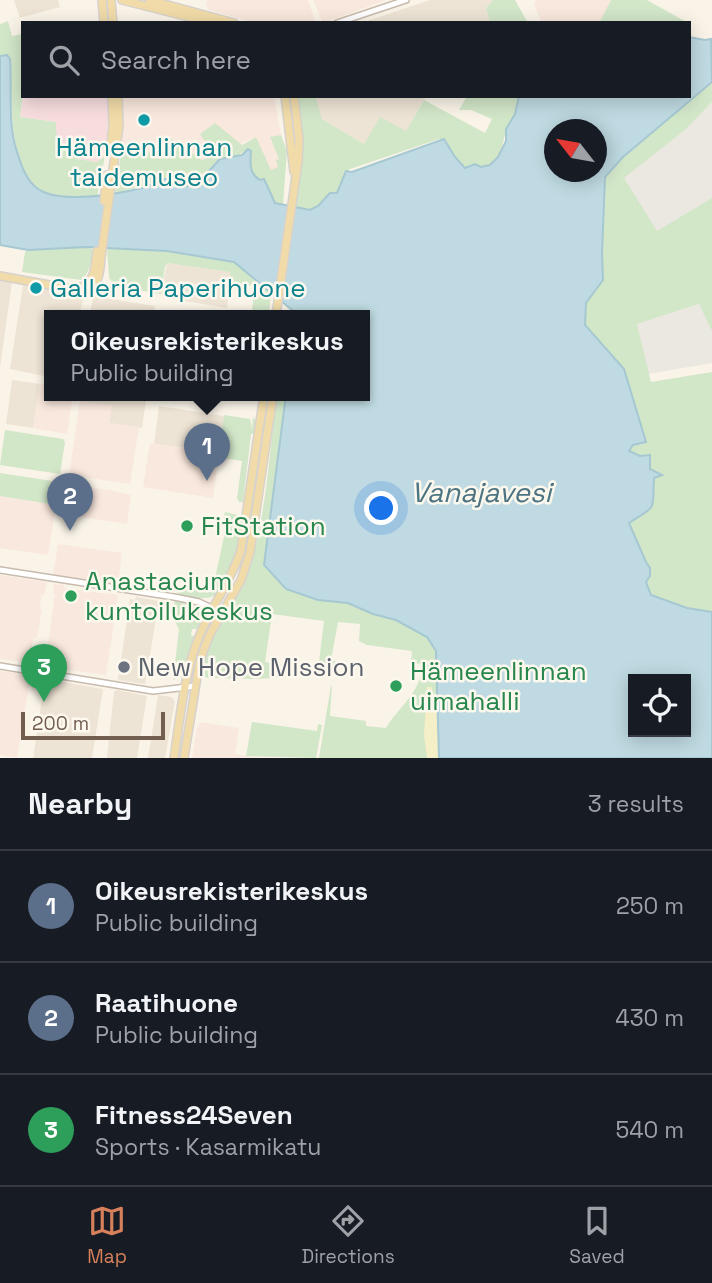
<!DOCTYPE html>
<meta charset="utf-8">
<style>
body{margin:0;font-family:"Space Grotesk",sans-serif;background:#242831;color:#f1f3f6}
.controls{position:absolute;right:21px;bottom:21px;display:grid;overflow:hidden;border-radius:0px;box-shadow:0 4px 18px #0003}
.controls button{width:63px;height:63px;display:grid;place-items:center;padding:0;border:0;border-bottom:2px solid #363941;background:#171b24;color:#f1f3f6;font:35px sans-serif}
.compass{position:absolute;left:544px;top:119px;width:63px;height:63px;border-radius:50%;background:#171b24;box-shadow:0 4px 18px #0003;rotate:301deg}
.scale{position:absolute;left:21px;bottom:18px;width:144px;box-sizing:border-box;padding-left:7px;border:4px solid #715e4f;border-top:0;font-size:19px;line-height:24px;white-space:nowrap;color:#715e4f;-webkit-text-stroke:5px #fdf8ee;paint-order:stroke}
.you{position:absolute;left:382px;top:509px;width:24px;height:24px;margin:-18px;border:5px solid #fff;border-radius:50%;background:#1a73e8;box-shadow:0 0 0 10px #1a73e833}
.badge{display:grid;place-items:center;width:46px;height:46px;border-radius:50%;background:#d6805c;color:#fff;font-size:23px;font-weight:700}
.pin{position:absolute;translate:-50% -58px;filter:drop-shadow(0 2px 4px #0008)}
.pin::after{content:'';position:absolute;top:37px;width:24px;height:21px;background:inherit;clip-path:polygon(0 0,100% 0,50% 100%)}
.popup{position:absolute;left:44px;top:310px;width:326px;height:91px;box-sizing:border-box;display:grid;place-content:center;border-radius:0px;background:#171b24;filter:drop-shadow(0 2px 5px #0005);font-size:23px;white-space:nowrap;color:#9ea1a6}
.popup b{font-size:26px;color:#f1f3f6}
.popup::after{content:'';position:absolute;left:50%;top:100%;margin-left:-14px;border:14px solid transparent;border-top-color:#171b24}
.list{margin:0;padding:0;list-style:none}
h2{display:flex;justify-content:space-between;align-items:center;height:91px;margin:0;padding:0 28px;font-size:30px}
h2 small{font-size:23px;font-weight:400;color:#9ea1a6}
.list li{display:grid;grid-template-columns:46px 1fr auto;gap:21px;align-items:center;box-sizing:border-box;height:112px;padding:0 28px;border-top:2px solid #363941}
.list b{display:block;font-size:26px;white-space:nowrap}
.list p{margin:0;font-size:23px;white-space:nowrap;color:#9ea1a6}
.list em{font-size:23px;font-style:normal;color:#9ea1a6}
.icon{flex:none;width:38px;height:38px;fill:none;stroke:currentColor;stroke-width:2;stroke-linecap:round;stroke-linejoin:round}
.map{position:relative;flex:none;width:712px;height:758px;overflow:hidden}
.search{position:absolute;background:#171b24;box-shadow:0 4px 18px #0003;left:21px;right:21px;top:21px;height:77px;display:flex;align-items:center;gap:18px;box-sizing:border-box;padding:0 24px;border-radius:0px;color:#9ea1a6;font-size:26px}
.sheet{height:427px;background:#171b24}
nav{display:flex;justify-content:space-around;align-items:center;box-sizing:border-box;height:98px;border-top:2px solid #363941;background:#171b24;font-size:19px;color:#9ea1a6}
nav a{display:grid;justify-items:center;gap:4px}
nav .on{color:#d6805c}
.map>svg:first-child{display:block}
.residential{fill:#eee4d5}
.commercial{fill:#f9e8dd}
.industrial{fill:#ebe7e1}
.medical{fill:#f7ddde}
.green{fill:#d2e6c8}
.sand{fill:#f5efc7}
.water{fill:#bfdae2;stroke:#a6c8d2;stroke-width:2;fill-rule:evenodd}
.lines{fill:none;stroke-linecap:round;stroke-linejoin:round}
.tertiary-casing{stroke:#c8bbad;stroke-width:8}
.primary-casing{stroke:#d7d2ce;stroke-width:10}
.tertiary{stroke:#fff;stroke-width:5}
.primary{stroke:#f1dba8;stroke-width:7}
.culture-dot{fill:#0f9aa8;stroke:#fdf8ee;stroke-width:2.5}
.leisure-dot{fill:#2e9e5b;stroke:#fdf8ee;stroke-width:2.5}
.worship-dot{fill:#6b7280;stroke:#fdf8ee;stroke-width:2.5}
.labels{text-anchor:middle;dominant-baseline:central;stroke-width:5;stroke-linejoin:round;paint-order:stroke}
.culture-label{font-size:26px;fill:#0d838f;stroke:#fdf8ee}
.leisure-label{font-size:26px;fill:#27864d;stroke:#fdf8ee;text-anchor:start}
.worship-label{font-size:26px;fill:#5b616d;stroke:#fdf8ee;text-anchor:start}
.water-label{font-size:28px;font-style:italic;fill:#4c7482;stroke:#fdf8ee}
</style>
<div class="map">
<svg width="712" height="758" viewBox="0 0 712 758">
<rect width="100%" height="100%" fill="#faf4e8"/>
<!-- residential -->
<path class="residential" d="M14 0H58L60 7 20 18Z
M430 0H493L486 8 490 23H361Z
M306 96H426L406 131 364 144 322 119Z
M167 263 231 272 227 308 167 298 161 294Z
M0 280 12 282 0 368Z
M23 285 79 294 83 298 80 315H50L49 377 10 369Z
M93 296 155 306 154 315H90Z
M12 380 40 384 33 428 6 424Z
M80 395H111L146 401 142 428 109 423 111 406 79 401Z
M159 406 224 416 219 452 154 444Z
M136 597 159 601 145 684 118 680 130 599 135 600Z
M45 679 103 689 92 758H33Z
M117 690 147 696 137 758H107L114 691Z
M158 695 171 697 175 701 165 758H148Z"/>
<!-- commercial -->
<path class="commercial" d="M207 0H308L316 23H255L209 10 206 5Z
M313 0H386L323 23Z
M536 0H611L599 23H542L534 4Z
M122 96H274L281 135 270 138 279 159V167L270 171 256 137 202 160 170 137 168 151 141 156 118 153Z
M40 384 49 385 50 395H73L67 434 33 428Z
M80 401 112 406 109 423 139 427 130 484 69 475Z
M150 443 219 452 213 498 143 487Z
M69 485 109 490 131 495 127 524 64 514Z
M0 496 56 505 48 555 0 548Z
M58 544 122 553 118 584 53 575Z
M0 575 47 582 44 595H41L40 609H42L37 638H33L30 663 0 659Z
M54 584 64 585V588L118 595 106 675 45 667 55 594H53Z
M0 671 31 675 17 758 0 755Z
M200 722 239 728 235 754 262 758H192L197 727H199Z"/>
<!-- industrial -->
<path class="industrial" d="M712 102V198L657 232 623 178 686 129Z
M700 304 712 331V363L648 374 637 324Z"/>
<!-- medical -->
<path class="medical" d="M23 95 107 96 109 110 105 156 97 162 76 159V153L65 151 59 146 56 137V122L20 117Z"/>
<!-- green -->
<path class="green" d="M493 0H515L528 23H490L486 8Z
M611 0H647L688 23H599Z
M8 21 12 36 23 34V95L20 117 56 122C56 141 58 149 76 153L77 159 97 162 105 156 97 197C81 197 62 200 47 196 7 183 12 92 10 59L7 55 0 56V24Z
M712 82V102L686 129 624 178 657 231 712 198V331L699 304 637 324 651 382 712 372V612L687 608 651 595 646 582 650 568 628 523C658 505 652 513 654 478L661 475 650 469 640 456 629 450 633 445 646 442 624 369 585 326 586 303 603 280 602 253 605 177 623 157Z
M298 96H315L322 119 364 144 380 117 406 131 424 100 485 133 492 119 471 110H459L467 96 500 98 519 96C517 102 517 107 515 113 513 118 509 123 507 128 501 144 503 164 481 167L478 165 465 168 455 157 445 139H439L350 169 344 175 337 193 310 210 294 206 302 144Z
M215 123 242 145 256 137 271 170 278 167 276 160 279 159 270 137 281 135 287 151 283 205 275 203 260 180 253 175 245 151 207 173 196 185 186 186 167 179 115 194 121 153 147 156 151 150 168 151 169 137 202 160 214 155 200 134Z
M86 247 93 249C92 260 90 273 81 280L22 272 25 252 28 250Z
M120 248 167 251 234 262 271 292 269 315 252 310 255 286 230 282V272L167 263 165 267 161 294 116 286 109 278 107 249Z
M277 395H286L264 565 286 589 318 600 348 603 373 614 396 620 427 637 436 651 439 758H319L331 686 332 685 330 716 366 721V726L386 728C399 706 422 692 422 664L411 663 412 651 367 645 359 641 360 624 338 622 331 660 336 661 329 672V669L318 670 324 621 272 614 265 662 284 665 286 677 257 679 207 678 201 673C202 634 238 602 250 566 267 512 269 451 277 395Z
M224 415 250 419 252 429 253 417 256 421 254 434H251L243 502H239L237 498 242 461 222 458 219 452Z
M5 430 63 439 65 442 60 474 0 465Z
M0 473 59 482 56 505 0 496Z
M225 512 238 515 243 524C240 541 229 592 211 597 201 600 187 596 178 595L179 588 204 586 215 578 227 523 223 522Z
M175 600 190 603 201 609 203 615 198 629H192L191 635 194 636 185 675 173 680 179 629 169 611 174 606Z
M252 722 317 731 318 724 322 725 316 758 246 756Z"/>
<!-- sand -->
<path class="sand" d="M427 687H432V694H438L439 758H427L424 735Z"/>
<!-- water -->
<path class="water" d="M689 37 705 40 711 39 712 82 623 157 605 177 602 253 603 280 586 303 585 325 624 369 646 442 633 445 629 451 640 456 650 455V469L662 475 654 478C652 513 658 504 629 523L646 562 650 568V576L646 582 651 595 687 608 712 612V758H439L436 651 427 637 396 620 373 614 348 603 318 600 286 589 264 565 286 395H364V315H298L234 262 167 251 86 247 28 250 0 245V56L7 55 10 59C12 87 8 117 15 145 26 184 35 198 77 197 101 197 123 193 146 187 152 185 159 180 166 179 173 178 181 181 186 186L196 185 220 159 242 155 248 149 251 151C250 163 249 174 260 180L264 179 275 203 310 210 318 206 330 193H337L346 171 352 172 444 139 455 157 465 168 475 164 481 167 490 165 498 157 506 141V129L515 114 519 96H689ZM554 130H596V172H554ZM633 679H686V732H633Z"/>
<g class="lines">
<!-- tertiary casing -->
<g class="tertiary-casing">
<path id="tertiary" d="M337 23 406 0
M0 570 174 597 199 602 222 613
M0 666 153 691 196 686"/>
</g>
<!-- primary casing -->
<g class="primary-casing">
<path id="primary" d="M102 0 104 23
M111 0 113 23
M122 0 212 23
M149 0 234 23
M285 96 294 172
M110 153 113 125 112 96
M104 201 107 175
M0 276 77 290C99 291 100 275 101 257L119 126 118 96
M79 288C96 282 95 267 97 251
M276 315 298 162 299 139 294 96
M174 758C180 718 184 674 199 637 211 606 231 582 241 550L264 395
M184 758 199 665 204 649 210 634 241 580 250 552 273 395"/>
</g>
<!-- tertiary -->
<use href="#tertiary" class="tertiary"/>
<!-- primary -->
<use href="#primary" class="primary"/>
</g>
<!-- markers -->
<g class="culture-dot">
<circle cx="144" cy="120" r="7"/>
<circle cx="36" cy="288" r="7"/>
</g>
<g class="leisure-dot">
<circle cx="187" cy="526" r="7"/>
<circle cx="71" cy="596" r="7"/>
<circle cx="396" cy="686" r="7"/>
</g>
<circle class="worship-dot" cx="124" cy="667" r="7"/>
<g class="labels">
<!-- culture labels -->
<g class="culture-label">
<text x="144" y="147">Hämeenlinnan<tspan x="144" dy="30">taidemuseo</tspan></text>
<text x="50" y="288" text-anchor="start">Galleria Paperihuone</text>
</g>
<!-- leisure labels -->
<g class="leisure-label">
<text x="201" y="526">FitStation</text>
<text x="85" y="581">Anastacium<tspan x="85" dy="30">kuntoilukeskus</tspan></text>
<text x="410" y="671">Hämeenlinnan<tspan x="410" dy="30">uimahalli</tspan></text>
</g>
<!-- worship labels -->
<g class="worship-label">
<text x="138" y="667">New Hope Mission</text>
</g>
<!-- water labels -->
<g class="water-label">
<text x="481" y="492">Vanajavesi</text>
</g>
</g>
</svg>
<div class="controls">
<button><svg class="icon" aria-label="locate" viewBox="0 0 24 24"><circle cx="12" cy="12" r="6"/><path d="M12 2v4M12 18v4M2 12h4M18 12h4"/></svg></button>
</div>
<svg class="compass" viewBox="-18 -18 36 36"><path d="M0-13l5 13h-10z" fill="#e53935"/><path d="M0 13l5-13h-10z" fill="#9ea1a6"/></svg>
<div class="scale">200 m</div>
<div class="you"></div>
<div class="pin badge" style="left:207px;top:481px;background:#5c6f8a">1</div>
<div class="popup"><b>Oikeusrekisterikeskus</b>Public building</div>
<div class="pin badge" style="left:70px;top:531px;background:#5c6f8a">2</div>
<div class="pin badge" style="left:44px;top:702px;background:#2e9e5b">3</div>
<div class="search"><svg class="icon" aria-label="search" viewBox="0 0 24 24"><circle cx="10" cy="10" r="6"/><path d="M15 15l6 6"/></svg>Search here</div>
</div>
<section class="sheet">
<h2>Nearby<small>3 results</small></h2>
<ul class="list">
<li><span class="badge" style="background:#5c6f8a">1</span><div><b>Oikeusrekisterikeskus</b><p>Public building</p></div><em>250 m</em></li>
<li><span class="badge" style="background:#5c6f8a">2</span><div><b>Raatihuone</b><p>Public building</p></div><em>430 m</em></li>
<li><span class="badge" style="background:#2e9e5b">3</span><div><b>Fitness24Seven</b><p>Sports · Kasarmikatu</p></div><em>540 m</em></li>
</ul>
</section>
<nav>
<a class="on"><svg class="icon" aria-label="map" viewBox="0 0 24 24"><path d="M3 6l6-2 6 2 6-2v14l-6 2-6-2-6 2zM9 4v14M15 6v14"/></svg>Map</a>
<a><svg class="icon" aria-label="directions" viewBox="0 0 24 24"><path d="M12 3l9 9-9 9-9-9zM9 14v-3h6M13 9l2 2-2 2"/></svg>Directions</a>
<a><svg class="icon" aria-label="saved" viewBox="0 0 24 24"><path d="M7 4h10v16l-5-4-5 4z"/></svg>Saved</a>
</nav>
